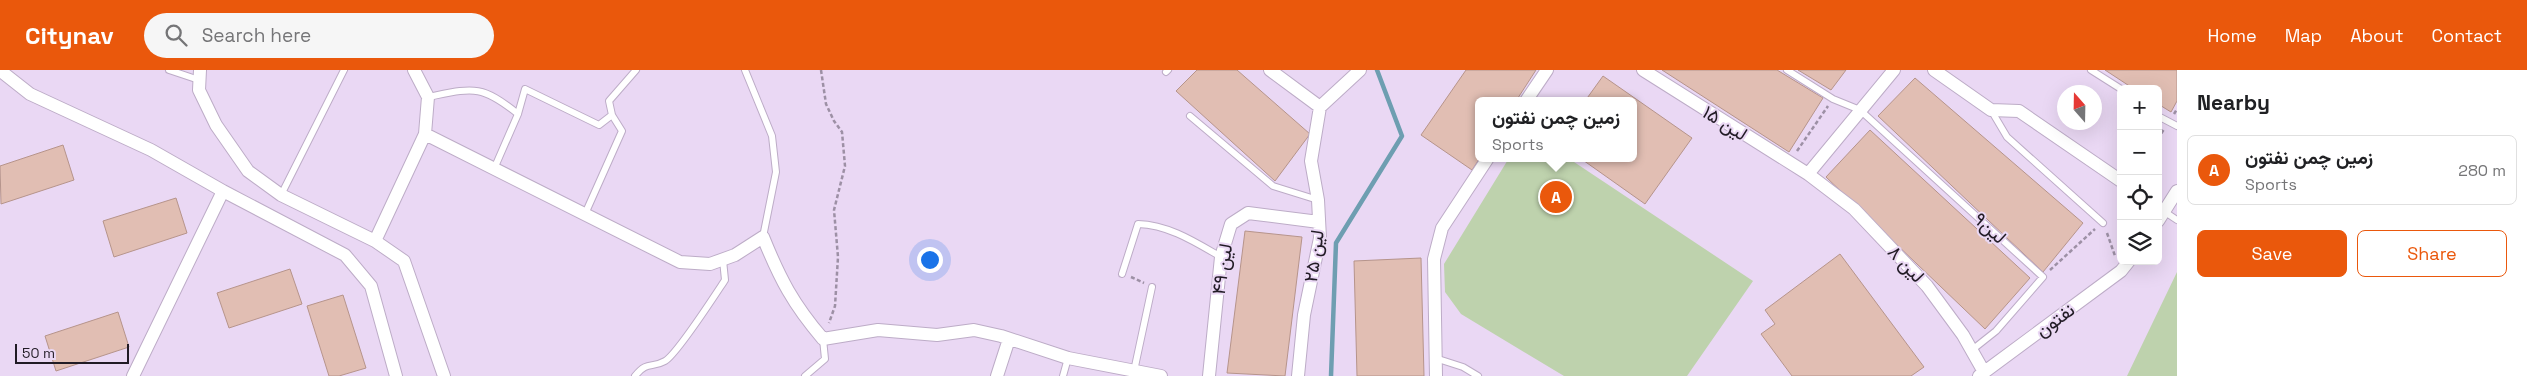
<!DOCTYPE html>
<meta charset="utf-8">
<style>
body{margin:0;font-family:"Space Grotesk",Vazirmatn,sans-serif;background:#f6f6f6;color:#202124}
.controls{position:absolute;right:15px;top:15px;display:grid;overflow:hidden;border-radius:8px;box-shadow:0 5px 20px #0002}
.controls button{width:45px;height:45px;display:grid;place-items:center;padding:0;border:0;border-bottom:1px solid #e0e0e0;background:#fff;color:#202124;font:25px sans-serif}
.compass{position:absolute;left:2057px;top:15px;width:45px;height:45px;border-radius:50%;background:#fff;box-shadow:0 5px 20px #0002;rotate:340deg}
.scale{position:absolute;left:15px;bottom:12px;width:114px;box-sizing:border-box;padding-left:5px;border:2px solid #211b25;border-top:0;font-size:14px;line-height:18px;white-space:nowrap;color:#211b25;-webkit-text-stroke:4px #ead8f4;paint-order:stroke}
.you{position:absolute;left:929px;top:189px;width:18px;height:18px;margin:-12px;border:4px solid #fff;border-radius:50%;background:#1a73e8;box-shadow:0 0 0 8px #1a73e833}
.badge{display:grid;place-items:center;width:32px;height:32px;border-radius:50%;background:#ea580c;color:#fff;font-size:16px;font-weight:700}
.pin{position:absolute;translate:-50% -50%;border:2px solid #fff;box-shadow:0 1px 5px #0006}
.popup{position:absolute;left:1475px;top:27px;width:162px;height:65px;box-sizing:border-box;display:grid;place-content:center;border-radius:8px;background:#fff;filter:drop-shadow(0 1px 4px #0005);font-size:16px;white-space:nowrap;color:#757577}
.popup b{font-size:19px;color:#202124}
.popup::after{content:'';position:absolute;left:50%;top:100%;margin-left:-10px;border:10px solid transparent;border-top-color:#fff}
.list{margin:0;padding:0;list-style:none}
h2{display:flex;justify-content:space-between;align-items:center;height:65px;margin:0;padding:0 20px;font-size:21px}
h2 small{font-size:16px;font-weight:400;color:#757577}
.list li{display:grid;grid-template-columns:32px 1fr auto;gap:15px;align-items:center;box-sizing:border-box;height:70px;margin:0 10px 10px;padding:0 10px;border:1px solid #e0e0e0;border-radius:8px}
.list b{display:block;font-size:19px;white-space:nowrap}
.list p{margin:0;font-size:16px;white-space:nowrap;color:#757577}
.list em{font-size:16px;font-style:normal;color:#757577}
.actions{display:flex;gap:10px;padding:15px 20px}
.actions a{flex:1;padding:11px 0;border:1px solid #ea580c;border-radius:8px;text-align:center;font-size:18px;color:#ea580c}
.actions .main{background:#ea580c;color:#fff}
.icon{flex:none;width:28px;height:28px;fill:none;stroke:currentColor;stroke-width:2;stroke-linecap:round;stroke-linejoin:round}
.map{position:relative;flex:none;width:2177px;height:306px;overflow:hidden}
header{display:flex;align-items:center;gap:30px;box-sizing:border-box;height:70px;padding:0 25px;background:#ea580c;color:#fff}
header strong{font-size:24px}
nav{display:flex;gap:28px;margin-inline-start:auto;font-size:18px}
.search{width:350px;height:45px;background:#f6f6f6;display:flex;align-items:center;gap:12px;box-sizing:border-box;padding:0 18px;border-radius:28px;color:#757577;font-size:19px}
main{display:flex}
aside{flex:1;background:#fff}
.map>svg:first-child{display:block}
.green{fill:#bed2ad}
.lines{fill:none;stroke-linecap:round;stroke-linejoin:round}
.stream{stroke:#6e9eb1;stroke-width:4.5}
.building{fill:#e1beb3;stroke:#b6948b}
.lane-casing{stroke:#bdacc7;stroke-width:8}
.street-casing{stroke:#bdacc7;stroke-width:14}
.path{stroke:#9d90a5;stroke-width:2.5;stroke-dasharray:4 2.5;stroke-linecap:butt}
.lane{stroke:#fff;stroke-width:6}
.street{stroke:#fff;stroke-width:12}
.labels{text-anchor:middle;dominant-baseline:central;stroke-width:4;stroke-linejoin:round;paint-order:stroke}
.street-label{font-size:19px;fill:#211b25;stroke:#ead8f4}
</style>
<header>
<strong>Citynav</strong>
<div class="search"><svg class="icon" aria-label="search" viewBox="0 0 24 24"><circle cx="10" cy="10" r="6"/><path d="M15 15l6 6"/></svg>Search here</div>
<nav><a>Home</a><a>Map</a><a>About</a><a>Contact</a></nav>
</header>
<main>
<div class="map">
<svg width="2177" height="306" viewBox="0 0 2177 306">
<rect width="100%" height="100%" fill="#ead8f4"/>
<!-- green -->
<path class="green" d="M1509 88H1568L1753 211 1687 306H1564L1461 244 1445 222 1444 194Z
M2177 202V306H2127Z"/>
<g class="lines">
<!-- stream -->
<path class="stream" d="M1331 306 1336 173 1402 66 1377 0"/>
</g>
<!-- building -->
<path class="building" d="M1197 0H1237L1310 64 1275 111 1176 21Z
M1466 0H1536L1516 31H1478L1480 88 1472 100 1421 65Z
M1662 0H1777L1823 28 1789 82Z
M1798 0H1846L1831 20Z
M2105 0H2177V31L2171 42 2158 34V19H2134Z
M1603 6 1692 68 1645 134 1580 88H1634V31H1585Z
M1915 8 2083 153 2043 202 1878 46Z
M1870 60 2030 208 1985 259 1826 107Z
M63 75 74 110 1 134 0 96Z
M176 128 187 163 114 187 103 151Z
M1245 161 1302 167 1285 306 1227 303Z
M1840 184 1924 297 1911 306H1792L1761 264 1775 254 1765 240Z
M1421 188 1424 306H1357L1354 191Z
M290 199 302 234 229 258 217 223Z
M343 225 366 298 339 306H329L307 236Z
M118 242 129 277 56 301 45 266Z"/>
<g class="lines">
<!-- lane casing -->
<g class="lane-casing">
<path id="lane" d="M169 0 199 10
M745 0 772 66 776 102 763 167
M1787 0 1833 29 1860 40 2043 207 1996 261 1972 280
M2091 0 2121 19
M1166 2 1168 0
M428 27C473 18 481 14 518 44
M1991 40 2007 67 2103 153
M1190 46 1273 116 1318 130
M2158 46 2177 56
M494 99 518 44 525 19 599 55 612 45
M281 125 344 0
M2165 142 2177 150
M585 144 622 61 612 45 609 31 636 0
M1122 204 1138 154C1169 155 1195 172 1221 187
M1435 288 1463 297 1478 306
M1134 301 1152 217
M635 306C648 290 651 299 665 291 677 284 715 225 725 210L723 190
M805 306 825 289 823 269
M1063 306 1068 288"/>
</g>
<!-- street casing -->
<g class="street-casing">
<path id="street" d="M200 0 199 20 216 55 248 101 281 125 375 171 404 191 444 306
M1270 0 1320 37 1360 0
M1643 0 1808 104 1854 139 1927 216 1963 265 1984 302
M1934 0 1991 40 2019 41 2121 111
M2 2 30 24 151 80 223 121 345 185 371 216 396 306
M1526 31 1547 0
M425 64 680 192 710 194 735 185 763 167C780 209 793 234 823 269L878 260 937 265 974 260 1001 266 1068 288 1161 306
M1808 104 1894 0
M2158 151 2177 121
M375 171 425 64 428 27 414 0
M133 306 223 121
M997 306 1009 269
M1209 306 1221 187 1231 154 1248 143 1319 152
M1298 306 1304 245 1320 168 1318 130 1311 91 1320 37
M1436 306 1434 189 1442 158 1488 88
M1979 306 2121 201 2129 191"/>
</g>
<!-- path -->
<path class="path" d="M821 0 826 34 834 51 842 62 845 96 834 140 838 187 835 236 829 253
M2174 44 2177 39
M2158 69 2164 59
M1797 81 1828 36
M2107 163 2115 186
M2050 200 2095 159
M1131 207 1144 213"/>
<!-- lane -->
<use href="#lane" class="lane"/>
<!-- street -->
<use href="#street" class="street"/>
</g>
<g class="labels">
<!-- street labels -->
<g class="street-label">
<text transform="translate(1725 53) rotate(32)">لین ۱۵</text>
<text transform="translate(1990 158) rotate(42)">لین۹</text>
<text transform="translate(1314 186) rotate(-82)">لین ۲۵</text>
<text transform="translate(1906 194) rotate(46)">لین ۸</text>
<text transform="translate(1222 199) rotate(-81)">لین ۴۹</text>
<text transform="translate(2055 250) rotate(-36)">نفتون</text>
</g>
</g>
</svg>
<div class="controls">
<button>+</button>
<button>−</button>
<button><svg class="icon" aria-label="locate" viewBox="0 0 24 24"><circle cx="12" cy="12" r="6"/><path d="M12 2v4M12 18v4M2 12h4M18 12h4"/></svg></button>
<button><svg class="icon" aria-label="layers" viewBox="0 0 24 24"><path d="M12 4l9 5-9 5-9-5zM3 14l9 5 9-5"/></svg></button>
</div>
<svg class="compass" viewBox="-18 -18 36 36"><path d="M0-13l5 13h-10z" fill="#e53935"/><path d="M0 13l5-13h-10z" fill="#757577"/></svg>
<div class="scale">50 m</div>
<div class="you"></div>
<div class="pin badge" style="left:1556px;top:127px">A</div>
<div class="popup"><b>زمین چمن نفتون</b>Sports</div>
</div>
<aside>
<h2>Nearby<small></small></h2>
<ul class="list">
<li><span class="badge">A</span><div><b>زمین چمن نفتون</b><p>Sports</p></div><em>280 m</em></li>
</ul>
<div class="actions"><a class="main">Save</a><a>Share</a></div>
</aside>
</main>
